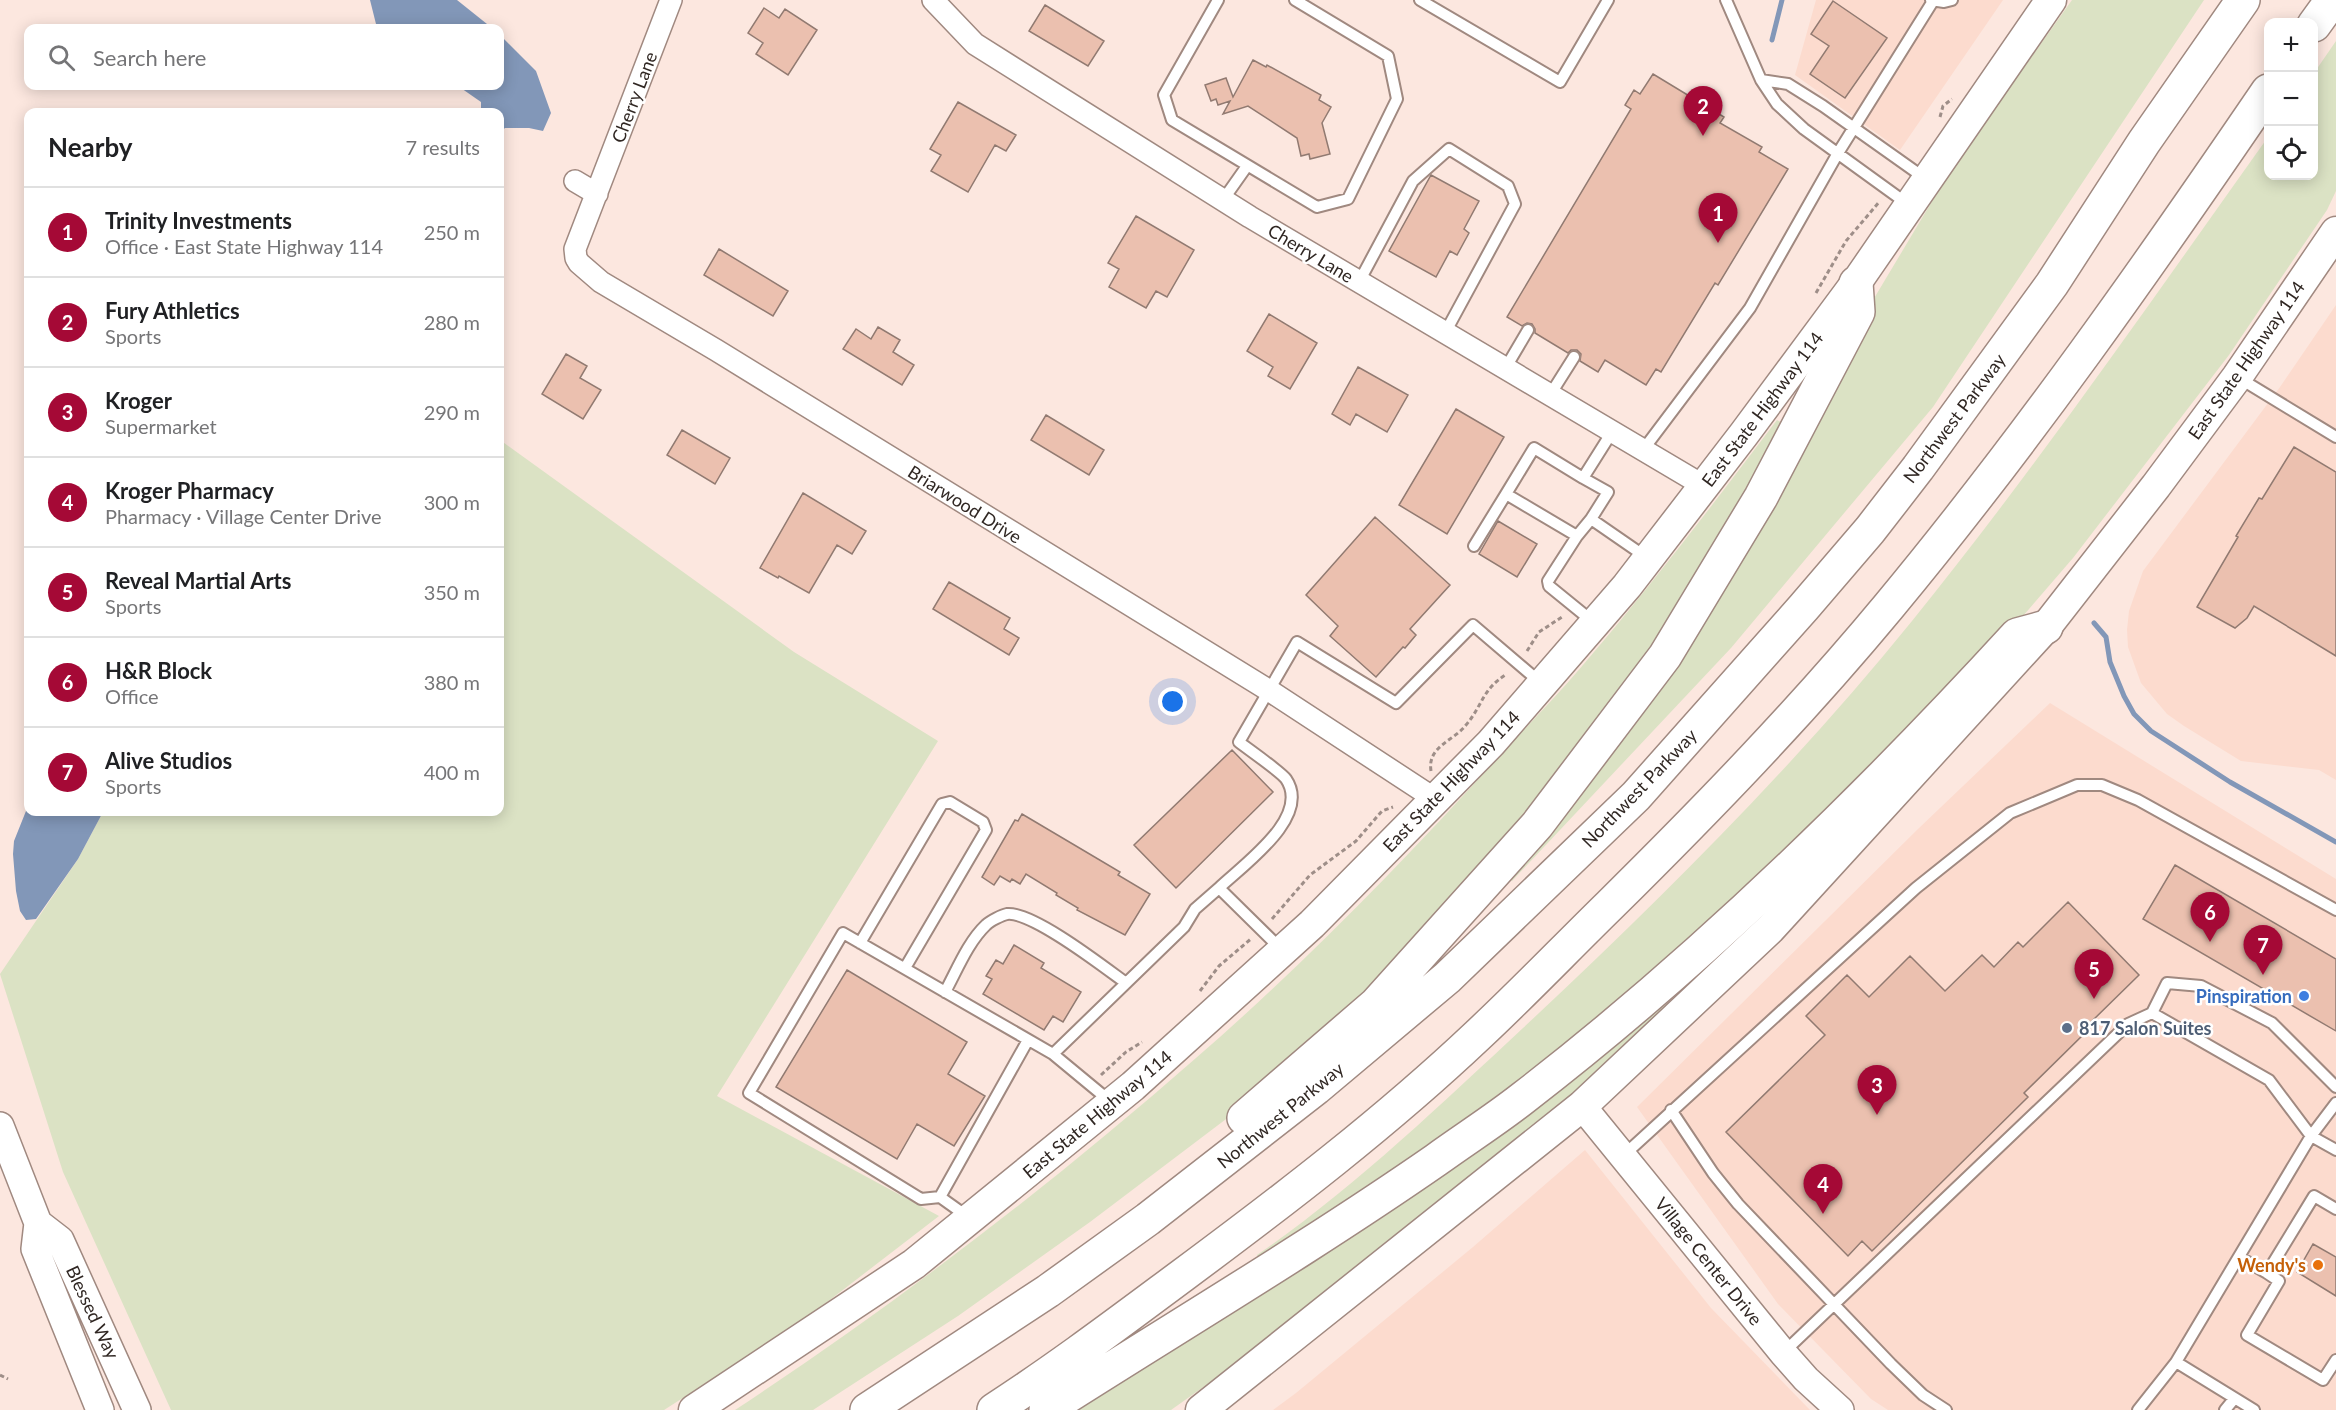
<!DOCTYPE html>
<meta charset="utf-8">
<style>
body{margin:0;font-family:Lato,sans-serif;background:#f2f2f2;color:#202124}
.controls{position:absolute;right:18px;top:18px;display:grid;overflow:hidden;border-radius:12px;box-shadow:0 3px 15px #0003}
.controls button{width:54px;height:54px;display:grid;place-items:center;padding:0;border:0;border-bottom:2px solid #e0e0e0;background:#fff;color:#202124;font:30px sans-serif}
.you{position:absolute;left:1173px;top:702px;width:21px;height:21px;margin:-15px;border:4px solid #fff;border-radius:50%;background:#1a73e8;box-shadow:0 0 0 9px #1a73e833}
.badge{display:grid;place-items:center;width:39px;height:39px;border-radius:50%;background:#a50936;color:#fff;font-size:20px;font-weight:700}
.pin{position:absolute;translate:-50% -50px;filter:drop-shadow(0 2px 3px #0008)}
.pin::after{content:'';position:absolute;top:32px;width:21px;height:18px;background:inherit;clip-path:polygon(0 0,100% 0,50% 100%)}
.list{margin:0;padding:0;list-style:none}
h2{display:flex;justify-content:space-between;align-items:center;height:78px;margin:0;padding:0 24px;font-size:26px}
h2 small{font-size:20px;font-weight:400;color:#757577}
.list li{display:grid;grid-template-columns:39px 1fr auto;gap:18px;align-items:center;box-sizing:border-box;height:90px;padding:0 24px;border-top:2px solid #e0e0e0}
.list b{display:block;font-size:22px;white-space:nowrap}
.list p{margin:0;font-size:20px;white-space:nowrap;color:#757577}
.list em{font-size:20px;font-style:normal;color:#757577}
.icon{flex:none;width:33px;height:33px;fill:none;stroke:currentColor;stroke-width:2;stroke-linecap:round;stroke-linejoin:round}
.map{position:relative;flex:none;width:2336px;height:1410px;overflow:hidden}
.search{position:absolute;background:#fff;box-shadow:0 3px 15px #0003;left:24px;top:24px;width:480px;height:66px;display:flex;align-items:center;gap:15px;box-sizing:border-box;padding:0 21px;border-radius:12px;color:#757577;font-size:22px}
.panel{position:absolute;background:#fff;box-shadow:0 3px 15px #0003;left:24px;top:108px;width:480px;height:708px;border-radius:12px}
.map>svg:first-child{display:block}
.built{fill:#fcdbce}
.green{fill:#dbe2c4}
.water{fill:#8297b8}
.lines{fill:none;stroke-linecap:round;stroke-linejoin:round}
.stream{stroke:#8297b8;stroke-width:5}
.building{fill:#ebc0af;stroke:#917a71;stroke-width:1.5}
.service-casing{stroke:#a08980;stroke-width:14}
.minor-casing{stroke:#a08980;stroke-width:24}
.tertiary-casing{stroke:#a08980;stroke-width:30}
.secondary-casing{stroke:#a08980;stroke-width:33}
.motorway-casing{stroke:#a08980;stroke-width:36}
.path{stroke:#9e8e88;stroke-width:3;stroke-dasharray:4.5 3;stroke-linecap:butt}
.service{stroke:#fff;stroke-width:10}
.minor{stroke:#fff;stroke-width:21}
.tertiary{stroke:#fff;stroke-width:27}
.secondary{stroke:#fff;stroke-width:30}
.motorway{stroke:#fff;stroke-width:33}
.shop-dot{fill:#3f7fe0;stroke:#fff;stroke-width:2}
.service-dot{fill:#5c6f8a;stroke:#fff;stroke-width:2}
.food-dot{fill:#e8710a;stroke:#fff;stroke-width:2}
.labels{text-anchor:middle;dominant-baseline:central;stroke-width:5;stroke-linejoin:round;paint-order:stroke}
.street-label{font-size:18px;fill:#302723;stroke:#fff}
.shop-label{font-size:18px;font-weight:bold;fill:#366cbe;stroke:#fff;text-anchor:end}
.service-label{font-size:18px;font-weight:bold;fill:#4e5e75;stroke:#fff;text-anchor:start}
.food-label{font-size:18px;font-weight:bold;fill:#c56008;stroke:#fff;text-anchor:end}
</style>
<div class="map">
<svg width="2336" height="1410" viewBox="0 0 2336 1410">
<rect width="100%" height="100%" fill="#fce7df"/>
<!-- built -->
<path class="built" d="M1816 0H2003L1900 150 1795 75Z
M2336 305V780L2319 770 2241 761 2184 726 2167 714 2141 683 2128 647 2127 630 2129 611 2143 571 2280 387Z
M2050 703 2336 879V1410H1888L1871 1399 1778 1304 1637 1107 1918 829Z
M1585 1150 1711 1308 1810 1410H1273L1296 1393 1473 1247Z"/>
<!-- green -->
<path class="green" d="M2072 0H2204L1933 407 1731 648 1512 881 1506 876 1836 362 1931 203 1988 118Z
M2336 41V191L2327 210 2229 355 2073 558 1997 646 1822 830 1466 1130 1257 1260V1255C1353 1189 1438 1107 1523 1028 1660 900 1794 767 1912 621 2038 465 2152 300 2268 137V176H2314V73Z
M1777 420 1786 425 1620 699 1408 955 1242 1107 1090 1222 958 1316 813 1410H735C896 1304 1051 1185 1196 1058 1302 966 1400 865 1495 761 1524 729 1555 698 1583 665 1651 586 1714 503 1777 420Z
M500 440 794 652 938 741 717 1096 939 1216 796 1326 664 1410H171L63 1172 0 974 78 859 103 812H500Z
M1663 999 1670 1004 1590 1079 1477 1177 1278 1334 1171 1410H1068Z"/>
<!-- water -->
<path class="water" d="M370 0H457L492 28H377Z
M500 35 536 71 551 113 543 131 529 128H505L500 132V112H481V102L458 86H500Z
M28 806V812H103L78 859 36 919 26 920 20 911 16 891 13 854 14 841Z"/>
<g class="lines">
<!-- stream -->
<path class="stream" d="M1772 40 1782 0
M2094 623 2106 637 2110 662 2124 696 2134 714 2151 731 2230 782 2336 842"/>
</g>
<!-- building -->
<path class="building" d="M1833 1 1887 38 1845 98 1810 74 1829 46 1811 34Z
M1045 5 1104 41 1088 66 1029 31Z
M764 8 779 18 785 9 817 30 788 75 756 54 763 43 748 33Z
M1253 60 1266 67 1267 65 1321 95 1319 100 1331 107 1322 123 1330 154 1310 159 1309 154 1301 156 1297 138 1248 106 1223 114 1230 101 1218 105 1216 99 1211 101 1205 85 1226 78 1233 97Z
M1653 74 1724 117 1720 123 1762 147 1759 152 1788 169 1718 285 1715 283 1661 372 1656 369 1646 385 1605 360 1598 372 1580 361 1581 354 1577 350H1571L1568 353 1535 333V329L1532 324 1527 323 1522 326 1507 317 1631 109 1625 105 1634 90 1640 94Z
M958 102 1016 135 1006 151 995 145 968 192 931 171 941 155 930 149Z
M1431 175 1479 201 1464 229 1469 233 1457 255 1450 251 1436 277 1389 251Z
M1136 216 1194 250 1167 297 1156 291 1146 308 1109 287 1119 269 1108 263Z
M719 249 788 291 773 316 704 275Z
M1269 314 1317 343 1290 389 1268 376 1273 367 1247 351Z
M878 327 900 340 893 352 914 365 902 385 843 349 856 329 871 339Z
M566 354 587 366 580 378 601 390 583 419 542 394Z
M1358 367 1408 395 1387 432 1356 414 1350 425 1332 414Z
M1456 409 1504 437 1447 534 1399 505Z
M1046 415 1104 450 1089 475 1031 440Z
M682 430 730 458 715 484 667 455Z
M2294 447 2336 472V656L2254 606 2247 618 2235 628 2197 607 2238 537 2236 536 2259 498 2262 499Z
M803 493 866 531 852 554 837 545 809 593 779 576 778 578 760 568Z
M1375 517 1450 585 1410 629 1416 635 1405 648 1403 647 1376 677 1330 636 1338 626 1306 595Z
M1498 521 1537 544 1517 577 1479 554Z
M949 582 1010 618 1004 629 1019 638 1009 655 933 609Z
M1232 750 1273 792 1176 888 1134 845Z
M1022 814 1098 859 1120 872 1118 875 1150 894 1125 935 1077 910 1078 908 1056 895 1057 893 1026 874 1020 884 1012 879 1010 882 1000 876 994 885 982 877 1015 820 1018 821Z
M2175 865 2336 959V1031L2143 919Z
M2068 902 2139 975 2090 1023 2093 1025 2024 1093 2028 1097 1872 1251 1862 1241 1848 1256 1726 1132 1825 1035 1806 1016 1847 975 1869 997 1910 956 1945 991 1982 955 1994 967 2018 942 2023 947Z
M1014 945 1044 963 1041 968 1081 992 1063 1022 1053 1016 1044 1030 983 994 992 979 986 976 996 960 1003 964Z
M847 970 967 1042 948 1074 985 1096 954 1146 917 1124 897 1159 776 1087Z
M2313 1244 2336 1257V1296L2297 1272Z"/>
<g class="lines">
<!-- service casing -->
<g class="service-casing">
<path id="service" d="M1218 0 1164 95 1172 120 1317 207 1348 199 1397 99 1388 56 1295 0
M1420 0 1560 82 1608 0
M1726 0 1761 80 1777 104 1804 129 1909 205
M1931 0 1944 2 1952 0
M1761 80 1788 84 1823 106 1926 179
M1223 200 1247 166
M1359 282 1413 181 1449 149 1508 186 1515 204 1445 333
M1505 369 1528 330
M2239 378 2336 437
M1550 395 1574 357
M1643 450 1750 308 1838 153 1933 1
M1583 478 1608 492 1591 519
M1577 536 1591 519 1646 557
M1474 546 1506 494
M1592 621 1549 586 1548 581 1577 536 1506 494 1534 448 1583 478 1612 432
M860 943 942 804 950 802 983 822 986 830 905 968
M1282 950 1219 888C1243 865 1312 817 1286 779 1281 772 1248 749 1239 742L1297 642 1396 703 1473 625 1541 683
M945 992C957 970 968 942 986 925 990 921 1002 915 1007 914 1032 911 1104 967 1126 983
M2336 1087 2272 1023 2201 986 2167 983 2152 1013 2269 1080 2311 1136 2336 1103
M1111 1102 1053 1054 1184 927 1195 909 1219 888
M1671 1110 1713 1173 1738 1204 1891 1364 1923 1395 1946 1410
M1624 1155 1916 888 2010 813 2077 785H2102L2138 800 2336 910
M940 1197 1028 1040
M968 1217 940 1197 921 1199 749 1093 843 933 1053 1054
M2239 1257 2267 1273 2314 1196 2336 1209
M2267 1273 2279 1281 2247 1335 2323 1380 2336 1360
M1783 1353 2128 1024 2152 1013
M2176 1362 2254 1410
M2138 1410 2176 1362 2311 1136 2336 1150
M2225 1410 2234 1399"/>
</g>
<!-- minor casing -->
<g class="minor-casing">
<path id="minor" d="M671 0 575 249 576 258 579 263 601 282 716 350 1270 691 1435 799
M933 0 975 44 1250 217 1704 486
M575 181 597 194"/>
</g>
<!-- tertiary casing -->
<g class="tertiary-casing">
<path id="tertiary" d="M1582 1106 1783 1353 1806 1379 1840 1410
M0 1126 38 1223 35 1249 100 1410
M38 1223 60 1240 137 1410"/>
</g>
<!-- secondary casing -->
<g class="secondary-casing">
<path id="secondary" d="M694 1410 914 1264 1133 1086 1312 924 1491 743 1627 586 1744 434 1856 283 2051 0
M1201 1410 1582 1106 1770 929 2046 627 2156 486 2237 377 2336 232"/>
</g>
<!-- motorway casing -->
<g class="motorway-casing">
<path id="motorway" d="M2314 25 2332 0
M1244 1118 1376 1004 1537 825 1665 656 1761 497 1858 312 1856 283
M867 1410 1048 1291 1148 1219 1316 1088 1447 978 1636 796 1804 607 1870 530 1918 468 2052 284 2144 142 2243 0
M994 1410C1059 1368 1121 1321 1183 1275 1284 1200 1386 1122 1478 1035 1523 993 1566 948 1610 905 1707 809 1802 711 1889 606 2025 442 2148 267 2268 91
M1046 1410C1176 1327 1309 1248 1436 1160 1465 1139 1495 1120 1523 1098 1702 960 1864 802 2017 635L2046 627"/>
</g>
<!-- path -->
<path class="path" d="M1940 117 1943 106 1952 99
M1816 293 1846 241 1880 201
M1527 651 1539 632 1562 617
M1431 771C1427 746 1454 741 1466 725 1483 705 1482 689 1507 674
M1272 919 1310 875 1356 841 1382 811 1393 807
M1200 991 1219 966 1252 938
M1101 1075 1126 1052 1142 1042
M0 1375 8 1379"/>
<!-- service -->
<use href="#service" class="service"/>
<!-- minor -->
<use href="#minor" class="minor"/>
<!-- tertiary -->
<use href="#tertiary" class="tertiary"/>
<!-- secondary -->
<use href="#secondary" class="secondary"/>
<!-- motorway -->
<use href="#motorway" class="motorway"/>
</g>
<!-- markers -->
<circle class="shop-dot" cx="2304" cy="996" r="6"/>
<circle class="service-dot" cx="2067" cy="1028" r="6"/>
<circle class="food-dot" cx="2318" cy="1265" r="6"/>
<g class="labels">
<!-- street labels -->
<g class="street-label">
<text transform="translate(634 97) rotate(-69)">Cherry Lane</text>
<text transform="translate(1311 253) rotate(31)">Cherry Lane</text>
<text transform="translate(2246 360) rotate(-55)">East State Highway 114</text>
<text transform="translate(1762 409) rotate(-53)">East State Highway 114</text>
<text transform="translate(1954 418) rotate(-53)">Northwest Parkway</text>
<text transform="translate(965 504) rotate(32)">Briarwood Drive</text>
<text transform="translate(1451 781) rotate(-46)">East State Highway 114</text>
<text transform="translate(1639 788) rotate(-46)">Northwest Parkway</text>
<text transform="translate(1097 1114) rotate(-40)">East State Highway 114</text>
<text transform="translate(1280 1115) rotate(-39)">Northwest Parkway</text>
<text transform="translate(1709 1261) rotate(51)">Village Center Drive</text>
<text transform="translate(93 1312) rotate(65)">Blessed Way</text>
</g>
<!-- shop labels -->
<g class="shop-label">
<text x="2292" y="996">Pinspiration</text>
</g>
<!-- service labels -->
<g class="service-label">
<text x="2079" y="1028">817 Salon Suites</text>
</g>
<!-- food labels -->
<g class="food-label">
<text x="2306" y="1265">Wendy's</text>
</g>
</g>
</svg>
<div class="controls">
<button>+</button>
<button>−</button>
<button><svg class="icon" aria-label="locate" viewBox="0 0 24 24"><circle cx="12" cy="12" r="6"/><path d="M12 2v4M12 18v4M2 12h4M18 12h4"/></svg></button>
</div>
<div class="you"></div>
<div class="pin badge" style="left:1718px;top:243px">1</div>
<div class="pin badge" style="left:1703px;top:136px">2</div>
<div class="pin badge" style="left:1877px;top:1115px">3</div>
<div class="pin badge" style="left:1823px;top:1214px">4</div>
<div class="pin badge" style="left:2094px;top:999px">5</div>
<div class="pin badge" style="left:2210px;top:942px">6</div>
<div class="pin badge" style="left:2263px;top:975px">7</div>
<div class="search"><svg class="icon" aria-label="search" viewBox="0 0 24 24"><circle cx="10" cy="10" r="6"/><path d="M15 15l6 6"/></svg>Search here</div>
<section class="panel">
<h2>Nearby<small>7 results</small></h2>
<ul class="list">
<li><span class="badge">1</span><div><b>Trinity Investments</b><p>Office · East State Highway 114</p></div><em>250 m</em></li>
<li><span class="badge">2</span><div><b>Fury Athletics</b><p>Sports</p></div><em>280 m</em></li>
<li><span class="badge">3</span><div><b>Kroger</b><p>Supermarket</p></div><em>290 m</em></li>
<li><span class="badge">4</span><div><b>Kroger Pharmacy</b><p>Pharmacy · Village Center Drive</p></div><em>300 m</em></li>
<li><span class="badge">5</span><div><b>Reveal Martial Arts</b><p>Sports</p></div><em>350 m</em></li>
<li><span class="badge">6</span><div><b>H&amp;R Block</b><p>Office</p></div><em>380 m</em></li>
<li><span class="badge">7</span><div><b>Alive Studios</b><p>Sports</p></div><em>400 m</em></li>
</ul>
</section>
</div>
